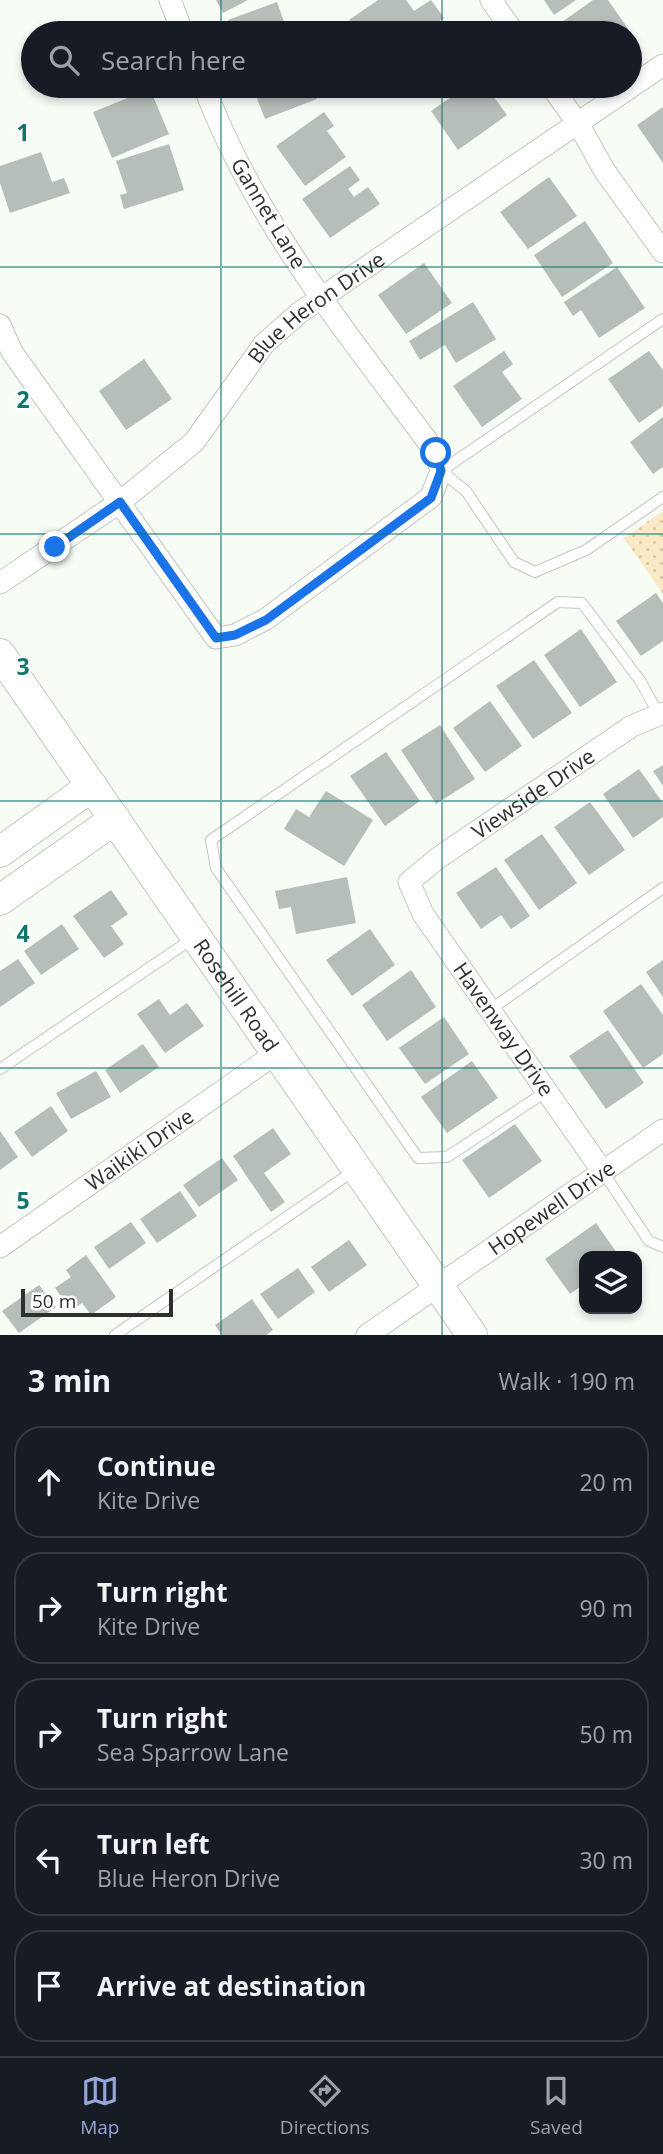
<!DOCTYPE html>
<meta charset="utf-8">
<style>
body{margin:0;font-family:"Open Sans",sans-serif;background:#242831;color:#f1f3f6}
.controls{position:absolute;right:21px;bottom:21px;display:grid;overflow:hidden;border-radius:14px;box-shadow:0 4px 10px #0003}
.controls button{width:63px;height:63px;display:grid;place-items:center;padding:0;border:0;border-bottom:2px solid #363941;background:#171b24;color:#f1f3f6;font:35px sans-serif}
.scale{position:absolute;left:21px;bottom:18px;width:152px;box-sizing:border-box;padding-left:7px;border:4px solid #2e302d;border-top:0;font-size:19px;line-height:24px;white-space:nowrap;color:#2e302d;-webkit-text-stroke:5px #fff;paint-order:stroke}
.stop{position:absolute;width:21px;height:21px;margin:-16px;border:5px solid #1a73e8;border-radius:50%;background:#fff}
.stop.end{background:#1a73e8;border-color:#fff;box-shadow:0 2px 7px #0008}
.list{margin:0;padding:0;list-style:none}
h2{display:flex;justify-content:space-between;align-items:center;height:91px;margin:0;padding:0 28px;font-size:30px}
h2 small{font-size:23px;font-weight:400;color:#9ea1a6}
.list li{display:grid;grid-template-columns:46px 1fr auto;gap:21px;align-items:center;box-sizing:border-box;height:112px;margin:0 14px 14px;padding:0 14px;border:2px solid #363941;border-radius:28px}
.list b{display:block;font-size:26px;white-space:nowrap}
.list p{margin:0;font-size:23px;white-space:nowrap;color:#9ea1a6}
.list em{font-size:23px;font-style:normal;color:#9ea1a6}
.icon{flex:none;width:38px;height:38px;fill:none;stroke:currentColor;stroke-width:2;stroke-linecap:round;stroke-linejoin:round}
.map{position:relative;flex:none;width:663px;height:1335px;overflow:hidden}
.search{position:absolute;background:#171b24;box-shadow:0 4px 10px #0003;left:21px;right:21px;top:21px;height:77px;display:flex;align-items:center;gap:18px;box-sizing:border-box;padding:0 24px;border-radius:38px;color:#9ea1a6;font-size:26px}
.sheet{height:721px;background:#171b24}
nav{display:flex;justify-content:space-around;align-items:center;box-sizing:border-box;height:98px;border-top:2px solid #363941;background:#171b24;font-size:19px;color:#9ea1a6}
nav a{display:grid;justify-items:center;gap:4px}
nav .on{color:#95a6da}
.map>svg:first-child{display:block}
.green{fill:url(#green-dots)}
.building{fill:#b6beba}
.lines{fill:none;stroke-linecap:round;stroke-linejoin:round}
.lane-casing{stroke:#c2c7c0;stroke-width:12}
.street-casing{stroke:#c2c7c0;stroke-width:23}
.secondary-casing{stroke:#c2c7c0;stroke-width:32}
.lane{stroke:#fff;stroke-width:10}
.street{stroke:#fff;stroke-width:21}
.secondary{stroke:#fff;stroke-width:30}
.route{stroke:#1a73e8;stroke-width:9}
.grid{fill:none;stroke:#0f766e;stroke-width:2;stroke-opacity:0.55}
.labels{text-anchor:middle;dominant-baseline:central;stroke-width:5;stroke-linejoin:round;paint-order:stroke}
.street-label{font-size:21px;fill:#2e302d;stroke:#fff}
.grid-label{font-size:23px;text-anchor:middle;font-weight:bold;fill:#0f766e;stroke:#fff;stroke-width:5;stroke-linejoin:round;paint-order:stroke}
</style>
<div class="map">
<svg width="663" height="1335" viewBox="0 0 663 1335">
<defs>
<pattern id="green-dots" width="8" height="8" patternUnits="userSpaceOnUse" patternTransform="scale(1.75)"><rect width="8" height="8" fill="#fbe8c4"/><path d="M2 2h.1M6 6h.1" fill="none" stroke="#d7c7a9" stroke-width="1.8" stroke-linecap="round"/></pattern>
</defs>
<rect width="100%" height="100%" fill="#f7fcf5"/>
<!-- green -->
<path class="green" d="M663 511V594L624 538Z"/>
<!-- building -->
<path class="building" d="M216 0H248L223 13Z
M378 0H406L414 11 431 0 444 18 423 33H359L349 20Z
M544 0H576L554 15Z
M593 0H608L631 33H570L562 22Z
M277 2 288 33H233L228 20Z
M448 25 453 33H436Z
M125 27 128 33H109Z
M78 86H110L83 97Z
M252 86H312L317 99 265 119Z
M421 86H447L429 98Z
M467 86H486L507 115 458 150 431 111Z
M150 89 169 134 112 158 93 112Z
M663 107V163L637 125Z
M324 112 334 126 327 131 346 157 305 186 276 146Z
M169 144 184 190 124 209 120 195 127 193 116 161Z
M41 152 52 182 64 178 70 193 10 213 0 183V166Z
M350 166 360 180 348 189 354 197 368 187 380 204 330 238 302 199Z
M549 177 577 216 528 249 500 212Z
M585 221 613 263 562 297 534 255Z
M424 263 452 303 406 334 378 295Z
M617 267 645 308 599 338 581 310 573 316 564 302Z
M473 302 496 339 456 363 445 345 420 360 409 341Z
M504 351 513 364 502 372 522 399 482 427 453 386Z
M649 351 663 370V406L639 423 608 379Z
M144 359 172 399 126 430 99 391Z
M663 417V467L653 474 630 442Z
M656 593 663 603V641L641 656 616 621Z
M581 629 617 682 580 707 544 655Z
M534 660 572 713 533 739 496 686Z
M490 701 522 746 485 772 453 728Z
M440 725 475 779 436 804 401 750Z
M386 752 420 801 385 826 350 776Z
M663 765V786L653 771Z
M639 769 663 803V817L633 838 603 794Z
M326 791 373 820 344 866 284 829 296 809 309 817Z
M590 802 625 850 589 875 554 827Z
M542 834 577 883 539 910 504 860Z
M496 867 530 916 511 929 501 915 481 929 456 893Z
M347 877 356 923 296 934 291 907 279 909 275 891Z
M111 890 128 914 111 926 124 944 104 958 73 916Z
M62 924 79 949 41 975 24 951Z
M370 929 395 965 352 996 326 960Z
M18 959 35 983 0 1007V971Z
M663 960V997L646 972Z
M411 970 436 1007 387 1041 362 1005Z
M641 984 663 1015V1054L643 1068 603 1011Z
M159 999 170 1015 187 1003 204 1026 165 1053 137 1014Z
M444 1017 469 1054 425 1084 399 1048Z
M608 1030 644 1083 606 1109 569 1056Z
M143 1044 159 1067 120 1093 105 1070Z
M472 1061 498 1098 447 1133 421 1097Z
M96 1071 111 1097 71 1119 56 1093Z
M51 1106 68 1131 32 1157 14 1132Z
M515 1124 542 1161 489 1198 462 1160Z
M273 1128 291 1154 264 1173 285 1202 271 1212 233 1156Z
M0 1131 18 1157 0 1170Z
M222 1158 238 1180 199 1207 183 1185Z
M180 1191 197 1216 157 1243 140 1219Z
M131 1222 146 1243 109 1269 94 1247Z
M596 1223 619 1256H584V1284L570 1294 545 1259Z
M349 1240 367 1265 329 1292 311 1267Z
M86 1255 116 1297 91 1315 82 1303 71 1311 55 1288 71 1277 66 1270Z
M298 1268 315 1292 278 1319 260 1294Z
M39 1285 56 1307 19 1333 2 1311Z
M252 1299 273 1330 266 1335H222L215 1325Z"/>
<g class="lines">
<!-- lane casing -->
<g class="lane-casing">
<path id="lane" d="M663 319 441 471 466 491 514 562 535 572 586 550 663 497
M491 1009 663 888
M0 1069 195 937
M547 1091 447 1157 418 1158 216 868 211 840 558 602 582 603 641 682 659 715
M603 1172 649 1241 663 1247
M115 1335 355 1170"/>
</g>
<!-- street casing -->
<g class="street-casing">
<g id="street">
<path d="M170 0 183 33"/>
<path d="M491 0 514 33"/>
<path d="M551 86 579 125 604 170 663 252"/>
<path d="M0 325 12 352 216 638 235 635 266 619 431 497 441 471 436 453C350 336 255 223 204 86"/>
<path id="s1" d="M0 583 120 502 194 442 264 344 299 313 663 65"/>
<path id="s2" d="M603 1172 423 914 409 882 438 858 632 726 663 713"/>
<path id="s3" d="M0 1247 278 1052"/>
<path id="s4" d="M367 1335 663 1130"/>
</g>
</g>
<!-- secondary casing -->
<g class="secondary-casing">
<g id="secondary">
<path id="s5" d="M0 654 472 1335"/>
<path d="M0 852 92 786"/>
<path d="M0 900 115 819"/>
</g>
</g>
<!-- lane -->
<use href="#lane" class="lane"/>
<!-- street -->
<use href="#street" class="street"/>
<!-- secondary -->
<use href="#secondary" class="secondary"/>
</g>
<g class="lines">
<!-- route -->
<path class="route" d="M55 547 120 502 216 638 235 635 266 620 431 498 441 471 436 453"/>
</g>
<!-- grid -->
<path class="grid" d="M221 0V33M442 0V33M221 86V1335M442 86V1335M0 267H663M0 534H663M0 801H663M0 1068H663"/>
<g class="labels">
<!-- street labels -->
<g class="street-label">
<text transform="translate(269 213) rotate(59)">Gannet Lane</text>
<text stroke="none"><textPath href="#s1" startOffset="424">Blue Heron Drive</textPath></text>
<text stroke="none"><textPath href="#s2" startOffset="502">Viewside Drive</textPath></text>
<text stroke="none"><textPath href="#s5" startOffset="415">Rosehill Road</textPath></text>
<text transform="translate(504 1029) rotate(55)">Havenway Drive</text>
<text stroke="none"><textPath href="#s3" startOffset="170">Waikiki Drive</textPath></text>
<text stroke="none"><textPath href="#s4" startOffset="224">Hopewell Drive</textPath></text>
</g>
</g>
<g class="grid-label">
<text x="23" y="141">1</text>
<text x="23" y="408">2</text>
<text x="23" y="675">3</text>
<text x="23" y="942">4</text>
<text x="23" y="1209">5</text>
</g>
</svg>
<div class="controls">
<button><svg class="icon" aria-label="layers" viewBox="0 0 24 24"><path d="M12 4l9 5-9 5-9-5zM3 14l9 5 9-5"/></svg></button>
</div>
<div class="scale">50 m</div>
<div class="stop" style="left:436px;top:453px"></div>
<div class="stop end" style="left:55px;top:547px"></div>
<div class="search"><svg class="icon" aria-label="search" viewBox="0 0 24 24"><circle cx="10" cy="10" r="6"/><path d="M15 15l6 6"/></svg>Search here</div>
</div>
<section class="sheet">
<h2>3 min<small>Walk · 190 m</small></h2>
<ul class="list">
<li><svg class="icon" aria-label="ahead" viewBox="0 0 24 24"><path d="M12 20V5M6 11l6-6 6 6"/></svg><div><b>Continue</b><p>Kite Drive</p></div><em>20 m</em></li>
<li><svg class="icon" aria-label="right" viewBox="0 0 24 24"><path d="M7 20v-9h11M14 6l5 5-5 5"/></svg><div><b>Turn right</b><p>Kite Drive</p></div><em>90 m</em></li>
<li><svg class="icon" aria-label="right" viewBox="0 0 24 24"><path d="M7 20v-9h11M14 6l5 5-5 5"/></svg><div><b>Turn right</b><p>Sea Sparrow Lane</p></div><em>50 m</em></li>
<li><svg class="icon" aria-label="left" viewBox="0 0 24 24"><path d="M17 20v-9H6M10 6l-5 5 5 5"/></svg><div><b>Turn left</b><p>Blue Heron Drive</p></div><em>30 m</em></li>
<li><svg class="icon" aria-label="arrive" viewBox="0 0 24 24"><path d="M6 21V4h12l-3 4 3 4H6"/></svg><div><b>Arrive at destination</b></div></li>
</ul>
</section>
<nav>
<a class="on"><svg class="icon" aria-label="map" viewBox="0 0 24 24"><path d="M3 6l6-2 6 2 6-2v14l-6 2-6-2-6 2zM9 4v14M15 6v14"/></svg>Map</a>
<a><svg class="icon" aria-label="directions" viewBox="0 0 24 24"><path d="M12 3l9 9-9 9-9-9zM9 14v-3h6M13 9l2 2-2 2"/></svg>Directions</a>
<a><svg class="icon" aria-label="saved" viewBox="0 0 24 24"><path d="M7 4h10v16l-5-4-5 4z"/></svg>Saved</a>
</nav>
